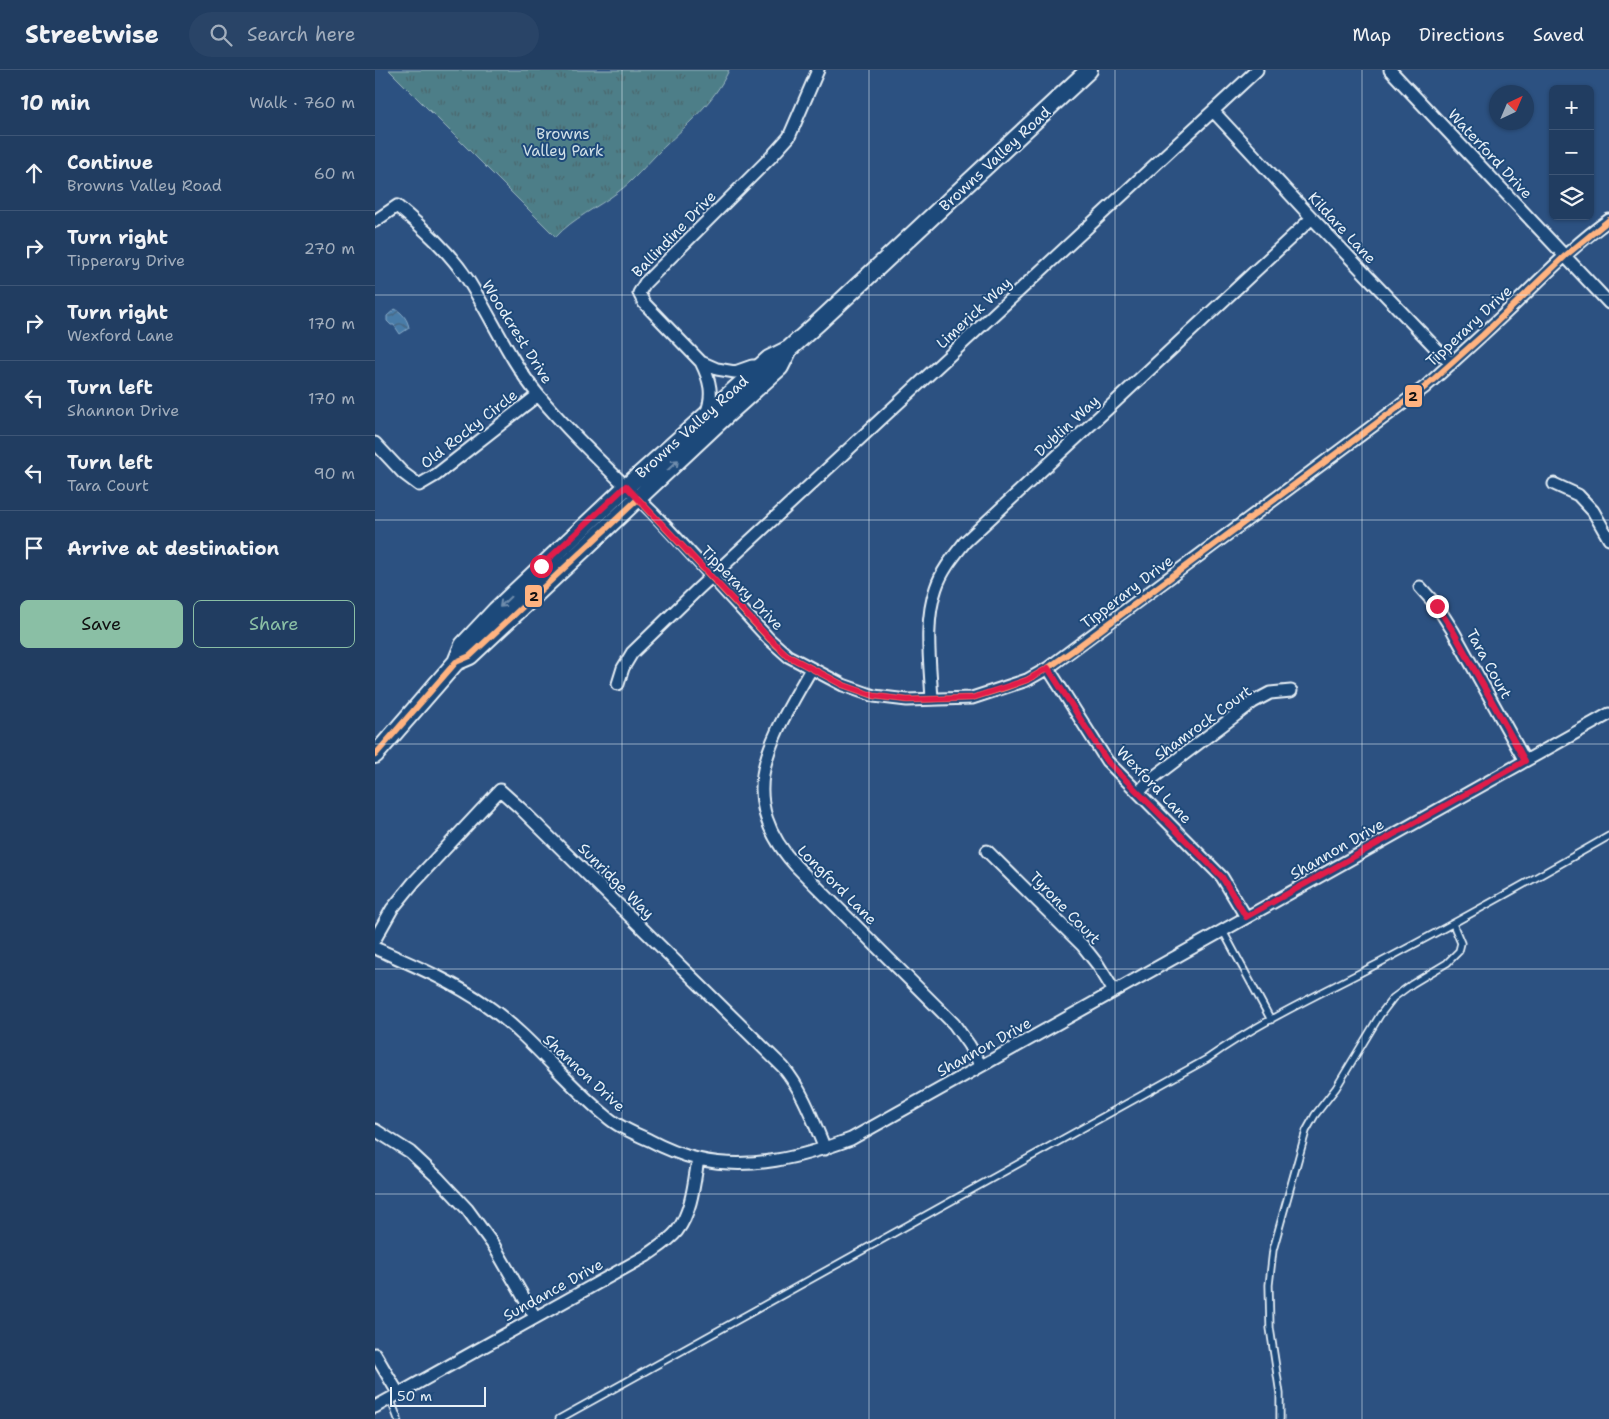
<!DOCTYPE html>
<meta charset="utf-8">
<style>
body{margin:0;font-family:"Shantell Sans",sans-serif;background:#294467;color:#f1f3f6}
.controls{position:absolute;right:15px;top:15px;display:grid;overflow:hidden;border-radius:8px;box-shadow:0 1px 4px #0004}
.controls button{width:45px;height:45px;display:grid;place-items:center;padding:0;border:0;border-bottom:1px solid #3e5676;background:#213d61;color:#f1f3f6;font:25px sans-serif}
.compass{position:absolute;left:1114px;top:15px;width:45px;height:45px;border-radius:50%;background:#213d61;box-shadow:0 1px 4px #0004;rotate:44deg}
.scale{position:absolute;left:15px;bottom:12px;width:96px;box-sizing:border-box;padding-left:5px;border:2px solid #e8f1f8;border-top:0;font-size:14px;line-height:18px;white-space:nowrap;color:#e8f1f8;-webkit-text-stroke:4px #1f4a7a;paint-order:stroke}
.stop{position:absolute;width:15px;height:15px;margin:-11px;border:4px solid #e11d48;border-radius:50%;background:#fff}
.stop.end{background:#e11d48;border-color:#fff;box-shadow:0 1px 5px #0008}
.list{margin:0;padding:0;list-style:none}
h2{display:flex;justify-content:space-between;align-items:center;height:65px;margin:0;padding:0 20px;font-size:21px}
h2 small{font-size:16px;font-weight:400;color:#a2aebd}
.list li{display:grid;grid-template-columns:32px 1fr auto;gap:15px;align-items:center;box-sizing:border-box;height:75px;padding:0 20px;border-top:1px solid #3e5676}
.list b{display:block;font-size:19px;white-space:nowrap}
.list p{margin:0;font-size:16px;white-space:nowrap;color:#a2aebd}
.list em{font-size:16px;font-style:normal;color:#a2aebd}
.actions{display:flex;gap:10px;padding:15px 20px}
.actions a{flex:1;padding:11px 0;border:1px solid #8abfa5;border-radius:8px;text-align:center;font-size:18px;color:#8abfa5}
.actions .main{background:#8abfa5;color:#111}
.icon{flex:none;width:28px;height:28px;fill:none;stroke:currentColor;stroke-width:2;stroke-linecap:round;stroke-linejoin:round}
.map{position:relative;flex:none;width:1234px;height:1349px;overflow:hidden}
header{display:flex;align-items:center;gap:30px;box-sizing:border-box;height:70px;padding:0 25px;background:#213d61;border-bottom:1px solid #3e5676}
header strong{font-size:24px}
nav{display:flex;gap:28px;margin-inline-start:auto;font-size:18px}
.search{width:350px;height:45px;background:#294467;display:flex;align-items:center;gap:12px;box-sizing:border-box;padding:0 18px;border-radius:28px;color:#a2aebd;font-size:19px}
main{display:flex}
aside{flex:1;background:#213d61}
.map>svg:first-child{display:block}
.grass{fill:url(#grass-tufts);stroke:#9bb8c0}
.water{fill:url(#water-waves);stroke:#89abc8}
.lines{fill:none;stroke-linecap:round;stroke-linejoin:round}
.lane-casing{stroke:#e8f1f8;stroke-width:9}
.street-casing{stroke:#e8f1f8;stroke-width:15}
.secondary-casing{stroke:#e8f1f8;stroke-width:20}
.lane{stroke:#1f4a7a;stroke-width:5.5}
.street{stroke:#1f4a7a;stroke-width:11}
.secondary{stroke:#1f4a7a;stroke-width:16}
.bus-1-casing{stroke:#1f4a7a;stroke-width:10}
.bus-1{stroke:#ffb380;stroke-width:6}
.oneway{stroke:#6f8dac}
.route{stroke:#e11d48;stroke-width:6}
.grid{fill:none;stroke:#e8f1f8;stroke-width:1;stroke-opacity:0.55}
.labels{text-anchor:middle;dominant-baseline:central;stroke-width:4;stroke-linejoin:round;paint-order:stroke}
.park-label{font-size:15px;fill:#d1e0e7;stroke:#1f4a7a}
.street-label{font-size:15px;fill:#e8f1f8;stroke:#1f4a7a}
.line-badge{stroke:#1f4a7a;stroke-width:2}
.pale-badge-label{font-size:14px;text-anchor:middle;font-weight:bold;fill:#111}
</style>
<header>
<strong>Streetwise</strong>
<div class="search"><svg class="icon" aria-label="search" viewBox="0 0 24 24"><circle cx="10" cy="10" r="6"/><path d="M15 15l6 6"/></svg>Search here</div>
<nav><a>Map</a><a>Directions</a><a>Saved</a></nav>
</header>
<main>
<aside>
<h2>10 min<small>Walk · 760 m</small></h2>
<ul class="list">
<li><svg class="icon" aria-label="ahead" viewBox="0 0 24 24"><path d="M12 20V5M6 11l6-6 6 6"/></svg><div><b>Continue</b><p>Browns Valley Road</p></div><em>60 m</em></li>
<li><svg class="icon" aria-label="right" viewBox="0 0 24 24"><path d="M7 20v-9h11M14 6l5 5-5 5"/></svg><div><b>Turn right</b><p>Tipperary Drive</p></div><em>270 m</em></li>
<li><svg class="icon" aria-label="right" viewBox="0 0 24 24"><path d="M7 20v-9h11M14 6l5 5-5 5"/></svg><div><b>Turn right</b><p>Wexford Lane</p></div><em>170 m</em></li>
<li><svg class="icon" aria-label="left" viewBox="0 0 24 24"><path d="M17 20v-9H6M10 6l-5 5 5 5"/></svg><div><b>Turn left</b><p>Shannon Drive</p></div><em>170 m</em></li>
<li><svg class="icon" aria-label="left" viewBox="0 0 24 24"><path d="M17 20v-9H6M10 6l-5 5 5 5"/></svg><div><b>Turn left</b><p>Tara Court</p></div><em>90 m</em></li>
<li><svg class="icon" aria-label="arrive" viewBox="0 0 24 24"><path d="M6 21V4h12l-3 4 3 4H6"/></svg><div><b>Arrive at destination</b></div></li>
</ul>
<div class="actions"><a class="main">Save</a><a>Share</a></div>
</aside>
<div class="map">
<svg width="1234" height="1349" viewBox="0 0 1234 1349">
<defs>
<pattern id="grass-tufts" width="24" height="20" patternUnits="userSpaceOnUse" patternTransform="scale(1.25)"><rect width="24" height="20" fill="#4e7e88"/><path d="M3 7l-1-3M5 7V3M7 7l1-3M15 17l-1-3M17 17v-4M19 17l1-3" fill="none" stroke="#4a666c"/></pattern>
<pattern id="water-waves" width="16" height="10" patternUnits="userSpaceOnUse" patternTransform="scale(1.25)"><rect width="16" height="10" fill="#4a7ca8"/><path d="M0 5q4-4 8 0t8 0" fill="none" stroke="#48657e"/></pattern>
</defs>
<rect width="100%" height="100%" fill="#2c5181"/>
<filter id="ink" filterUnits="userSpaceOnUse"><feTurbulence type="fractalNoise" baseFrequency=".02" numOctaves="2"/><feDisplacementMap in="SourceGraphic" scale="10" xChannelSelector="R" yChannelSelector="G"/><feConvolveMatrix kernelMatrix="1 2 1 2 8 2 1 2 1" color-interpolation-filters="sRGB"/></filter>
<g filter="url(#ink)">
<!-- grass -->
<path class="grass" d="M14 0H354C339 33 309 57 284 82 271 95 258 111 243 122 222 138 198 148 181 167Z"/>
<!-- water -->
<path class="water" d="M20 239C27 242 33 250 34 258L25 264 19 255H16L12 251V246Z"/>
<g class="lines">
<!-- lane casing -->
<g class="lane-casing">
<path id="lane" d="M848 861 896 950
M15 1328 23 1349
M184 1349 832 989C887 950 949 922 1008 891 1084 851 1159 809 1234 766
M905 1349V1324L895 1258 894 1215 898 1180 931 1061 940 1045 961 1018 1005 945 1018 928 1037 914 1072 893 1084 881 1086 873 1078 854"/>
</g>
<!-- street casing -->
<g class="street-casing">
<path id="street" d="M1015 0 1234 233
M839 42 937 148 1076 294
M0 151 22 136C48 158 74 181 93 210 117 248 135 291 164 326 199 368 240 405 278 443 317 484 355 527 394 569L413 586 468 615 499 626 532 630 597 628 652 610 673 598 1050 317C1081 289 1112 261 1143 231 1172 203 1201 173 1234 150
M326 292C335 310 339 325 331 344
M385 296H377L360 302 342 299 326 292 269 233 264 223 270 213 396 87 414 67 443 0
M0 373 28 403 44 415 61 405 163 325
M1179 414 1203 425 1218 441 1234 469
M1045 517 1062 536 1078 561 1150 691
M673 598 732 691 847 807 871 847
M436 599C397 668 356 725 421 796L579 954 594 975 606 996
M243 614 248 598 257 583 323 519 882 0
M557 629C555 593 549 552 561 518 567 500 579 486 590 472L937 148
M764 722 775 710 878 632 895 623 916 621
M612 781 708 876 723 895 739 921
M0 869 17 839 39 812 125 720 145 738 408 997C428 1021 438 1050 450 1079
M0 878C38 895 77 911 111 935 156 966 189 1012 231 1046 243 1057 259 1063 274 1070 289 1078 306 1085 323 1089 375 1101 427 1087 476 1069L1234 644
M0 1060 35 1082 63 1108 92 1139 119 1176 160 1247
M0 1284 23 1323
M0 1337 271 1186C282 1178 294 1171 302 1161 317 1141 319 1113 323 1089"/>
</g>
<!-- secondary casing -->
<g class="secondary-casing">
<path id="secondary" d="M81 592 95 586 344 352 405 297 414 279
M0 685 81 592 88 575 121 540 251 417 394 289 414 279 444 252 714 0"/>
</g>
<!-- lane -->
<use href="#lane" class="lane"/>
<!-- street -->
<use href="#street" class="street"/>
<!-- secondary -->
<use href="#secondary" class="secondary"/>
<!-- bus-1 casing -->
<g class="bus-1-casing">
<path id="bus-1" d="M0 685 81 592 95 586 263 429 394 569 413 586 468 615 499 626 532 630 597 628 630 618 652 610 673 598 700 579 1050 317 1108 265 1190 186 1234 150"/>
</g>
<!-- bus-1 -->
<use href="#bus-1" class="bus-1"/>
</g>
<!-- one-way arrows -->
<defs><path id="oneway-shaft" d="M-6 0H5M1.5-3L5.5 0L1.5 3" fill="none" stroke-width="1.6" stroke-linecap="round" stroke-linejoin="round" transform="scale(1.25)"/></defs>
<g class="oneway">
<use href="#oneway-shaft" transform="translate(298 395) rotate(-44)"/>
<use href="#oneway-shaft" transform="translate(130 532) rotate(136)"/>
</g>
</g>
<g class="lines" filter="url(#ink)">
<!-- route -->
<path class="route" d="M166 496 251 416 394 568 413 586 468 615 500 626 532 630 597 628 652 610 673 598 732 691 847 807 871 847 1150 691 1078 561 1062 536"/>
</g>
<!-- grid -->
<path class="grid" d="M247 0V1349M494 0V1349M740 0V1349M987 0V1349M0 225H1234M0 450H1234M0 674H1234M0 899H1234M0 1124H1234"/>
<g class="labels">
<!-- park labels -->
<g class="park-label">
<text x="188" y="64">Browns<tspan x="188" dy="17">Valley Park</tspan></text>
</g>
<!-- street labels -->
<g class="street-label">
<text transform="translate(1115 84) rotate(47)">Waterford Drive</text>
<text transform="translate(620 89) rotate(-43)">Browns Valley Road</text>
<text transform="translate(967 158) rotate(47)">Kildare Lane</text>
<text transform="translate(299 164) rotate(-46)">Ballindine Drive</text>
<text transform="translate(599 243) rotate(-43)">Limerick Way</text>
<text transform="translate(1094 256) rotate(-43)">Tipperary Drive</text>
<text transform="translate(142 262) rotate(58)">Woodcrest Drive</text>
<text transform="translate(692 356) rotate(-43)">Dublin Way</text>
<text transform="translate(317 357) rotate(-42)">Browns Valley Road</text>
<text transform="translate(94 359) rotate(-38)">Old Rocky Circle</text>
<text transform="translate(367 518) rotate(46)">Tipperary Drive</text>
<text transform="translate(752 522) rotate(-37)">Tipperary Drive</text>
<text transform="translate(1114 594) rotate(61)">Tara Court</text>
<text transform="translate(828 653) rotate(-36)">Shamrock Court</text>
<text transform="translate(779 715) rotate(46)">Wexford Lane</text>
<text transform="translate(962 779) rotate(-30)">Shannon Drive</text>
<text transform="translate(241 811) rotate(45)">Sunridge Way</text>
<text transform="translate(462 815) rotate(45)">Longford Lane</text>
<text transform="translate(690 838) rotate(46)">Tyrone Court</text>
<text transform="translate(609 977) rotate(-29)">Shannon Drive</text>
<text transform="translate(209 1003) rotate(43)">Shannon Drive</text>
<text transform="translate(178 1220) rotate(-29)">Sundance Drive</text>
</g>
</g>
<g class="line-badge">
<rect x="1029" y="314" width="19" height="24" rx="5" fill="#ffb380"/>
<rect x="149" y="514" width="19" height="24" rx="5" fill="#ffb380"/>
</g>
<g class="pale-badge-label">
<text x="1038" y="331">2</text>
<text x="159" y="531">2</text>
</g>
</svg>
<div class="controls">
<button>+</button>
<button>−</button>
<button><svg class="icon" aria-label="layers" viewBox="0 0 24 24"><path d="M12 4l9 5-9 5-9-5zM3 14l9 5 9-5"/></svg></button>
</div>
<svg class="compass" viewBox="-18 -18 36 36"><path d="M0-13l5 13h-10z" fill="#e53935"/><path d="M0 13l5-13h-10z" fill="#a2aebd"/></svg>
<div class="scale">50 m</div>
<div class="stop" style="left:166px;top:496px"></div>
<div class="stop end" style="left:1062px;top:536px"></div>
</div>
</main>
